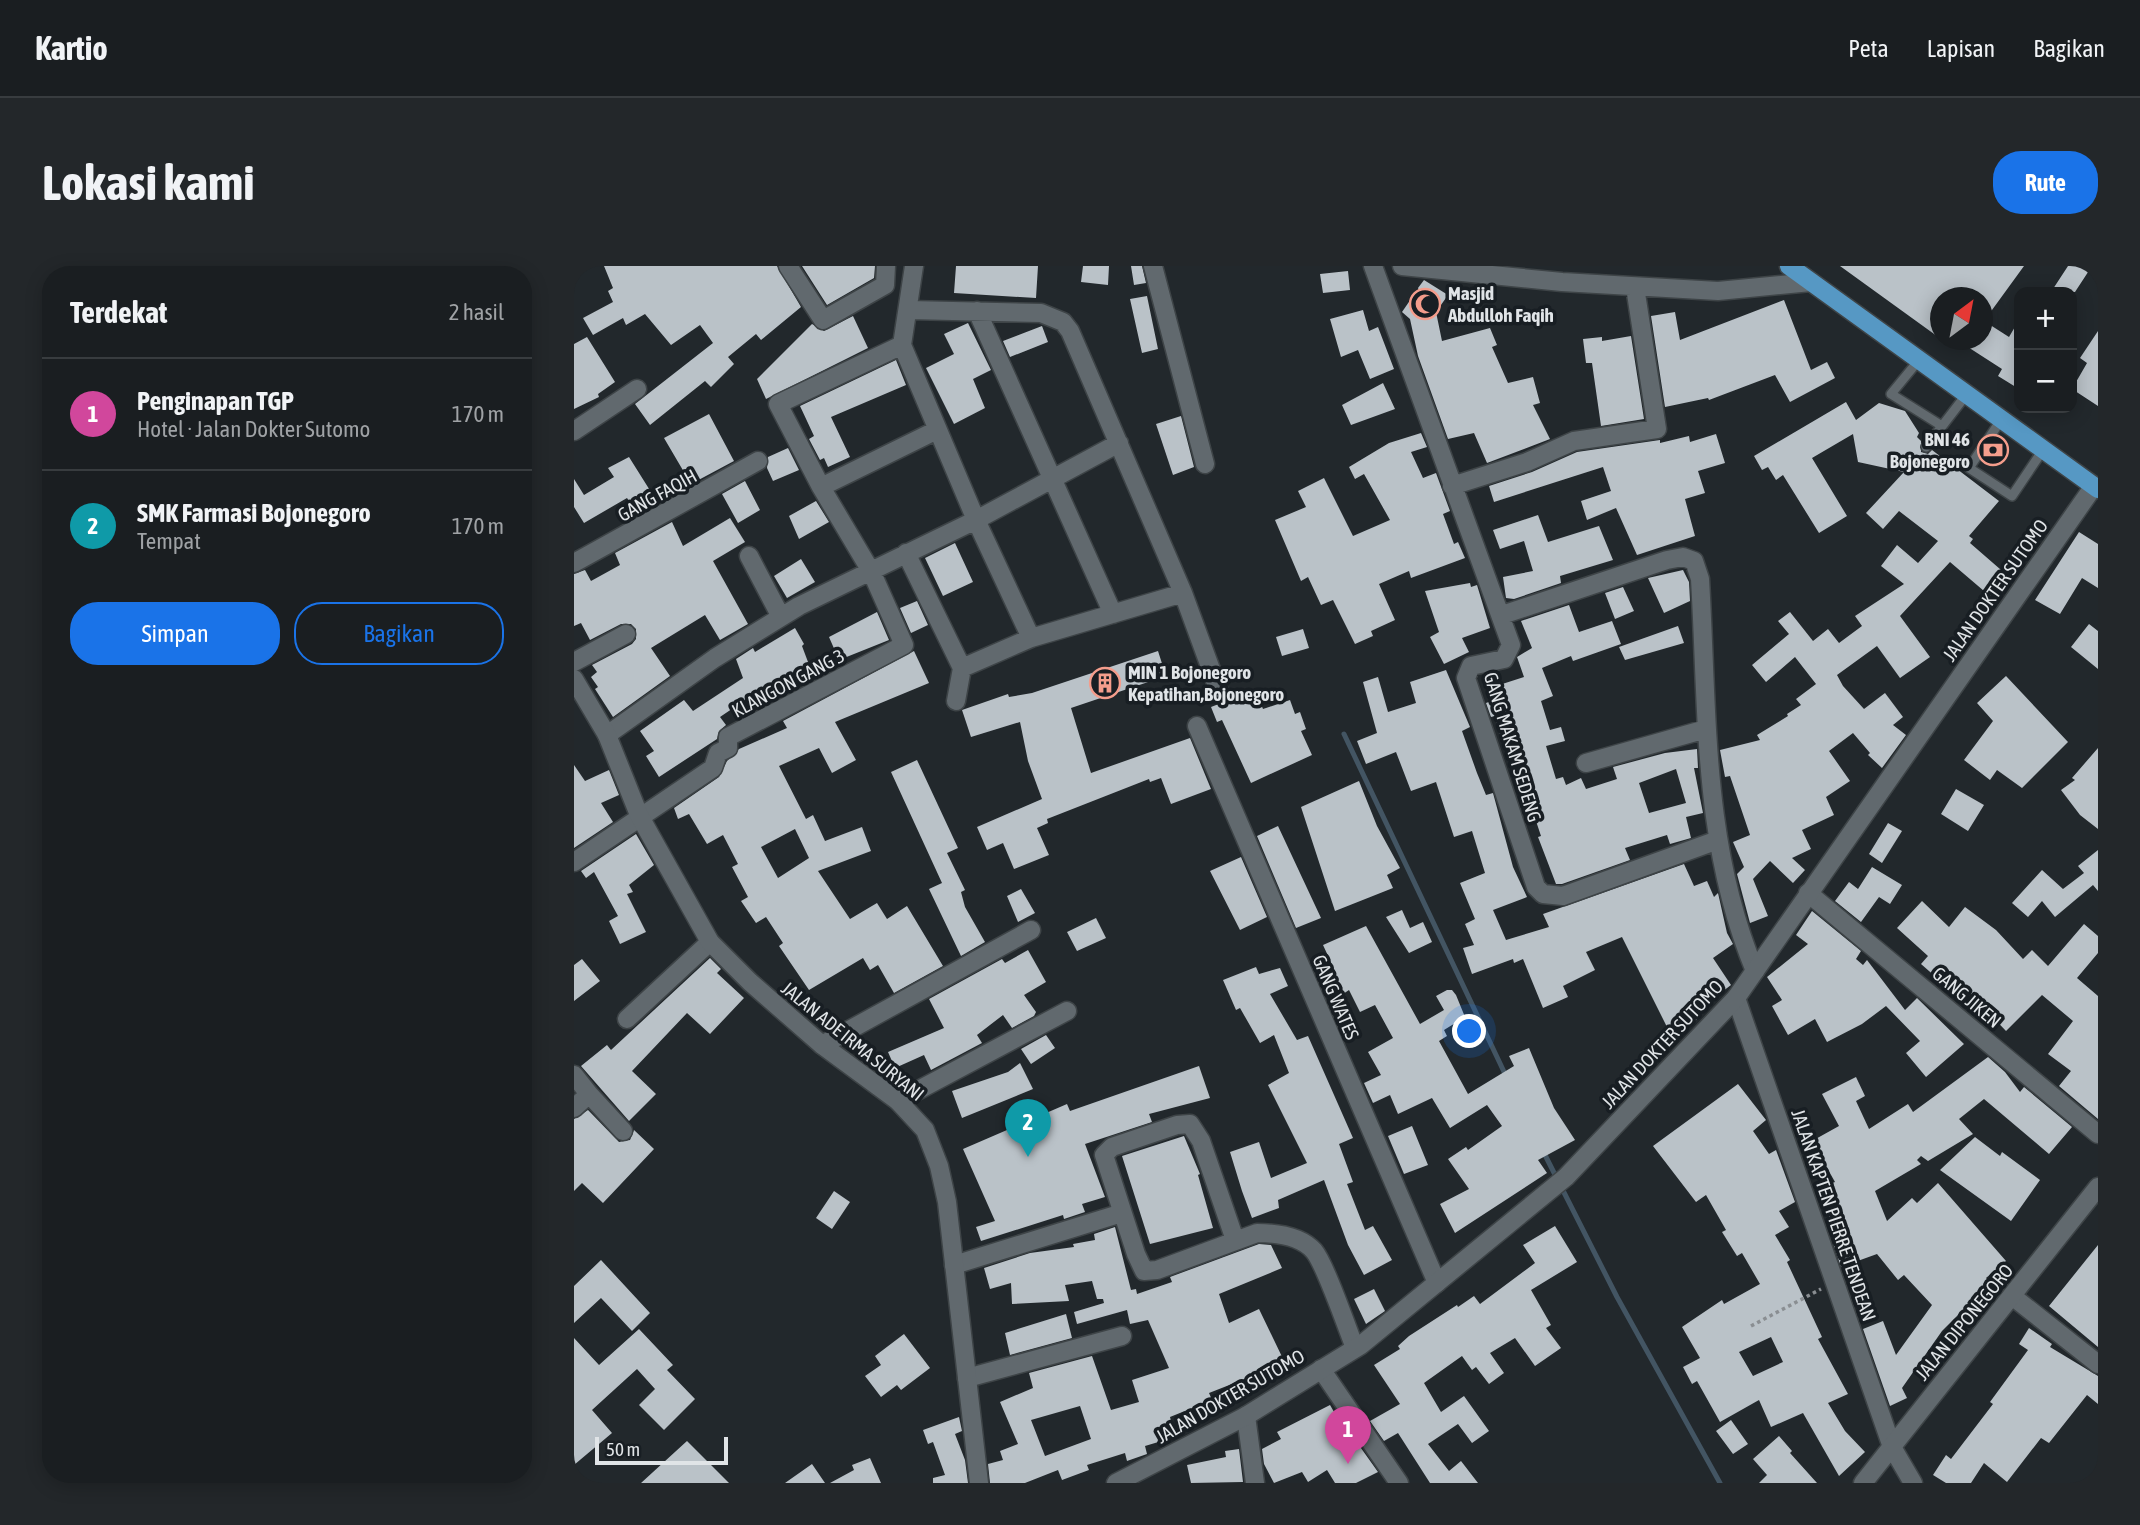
<!DOCTYPE html>
<html lang="id">
<meta charset="utf-8">
<style>
body{margin:0;font-family:"Asap Condensed",sans-serif;background:#23272a;color:#f1f3f6}
.controls{position:absolute;right:21px;top:21px;display:grid;overflow:hidden;border-radius:14px;box-shadow:0 4px 18px #0003}
.controls button{width:63px;height:63px;display:grid;place-items:center;padding:0;border:0;border-bottom:2px solid #383c3f;background:#1a1e21;color:#f1f3f6;font:35px sans-serif}
.compass{position:absolute;left:1356px;top:21px;width:63px;height:63px;border-radius:50%;background:#1a1e21;box-shadow:0 4px 18px #0003;rotate:32deg}
.scale{position:absolute;left:21px;bottom:18px;width:133px;box-sizing:border-box;padding-left:7px;border:4px solid #e0e4e7;border-top:0;font-size:19px;line-height:24px;white-space:nowrap;color:#e0e4e7;-webkit-text-stroke:5px #181e23;paint-order:stroke}
.you{position:absolute;left:896px;top:766px;width:24px;height:24px;margin:-18px;border:5px solid #fff;border-radius:50%;background:#1a73e8;box-shadow:0 0 0 10px #1a73e833}
.badge{display:grid;place-items:center;width:46px;height:46px;border-radius:50%;background:#1a73e8;color:#fff;font-size:23px;font-weight:700}
.pin{position:absolute;translate:-50% -58px;filter:drop-shadow(0 2px 4px #0008)}
.pin::after{content:'';position:absolute;top:37px;width:24px;height:21px;background:inherit;clip-path:polygon(0 0,100% 0,50% 100%)}
.list{margin:0;padding:0;list-style:none}
h2{display:flex;justify-content:space-between;align-items:center;height:91px;margin:0;padding:0 28px;font-size:30px}
h2 small{font-size:23px;font-weight:400;color:#9fa2a5}
.list li{display:grid;grid-template-columns:46px 1fr auto;gap:21px;align-items:center;box-sizing:border-box;height:112px;padding:0 28px;border-top:2px solid #383c3f}
.list b{display:block;font-size:26px;white-space:nowrap}
.list p{margin:0;font-size:23px;white-space:nowrap;color:#9fa2a5}
.list em{font-size:23px;font-style:normal;color:#9fa2a5}
.actions{display:flex;gap:14px;padding:21px 28px}
.actions a{flex:1;padding:16px 0;border:2px solid #1a73e8;border-radius:28px;text-align:center;font-size:24px;color:#1a73e8}
.actions .main{background:#1a73e8;color:#fff}
.map{position:relative;flex:none;width:1524px;height:1217px;overflow:hidden;border-radius:28px}
header{display:flex;align-items:center;gap:42px;box-sizing:border-box;height:98px;padding:0 35px;background:#1a1e21;border-bottom:2px solid #383c3f}
header strong{font-size:33px}
nav{display:flex;gap:38px;margin-inline-start:auto;font-size:24px}
.intro{display:flex;align-items:center;justify-content:space-between;box-sizing:border-box;height:168px;padding:0 42px}
h1{margin:0;font-size:49px}
.button{padding:18px 32px;border-radius:28px;background:#1a73e8;color:#fff;font-size:24px;font-weight:700}
main{display:flex;gap:42px;padding:0 42px}
aside{flex:1;background:#1a1e21;border-radius:28px;box-shadow:0 4px 18px #0003}
.map>svg:first-child{display:block}
.lines{fill:none;stroke-linecap:round;stroke-linejoin:round}
.stream{stroke:#435563;stroke-width:5}
.building{fill:#bac2c8;fill-rule:evenodd}
.lane-casing{stroke:#3e4447;stroke-width:12}
.street-casing{stroke:#3e4447;stroke-width:21}
.secondary-casing{stroke:#3e4447;stroke-width:21}
.primary-casing{stroke:#3e4447;stroke-width:21}
.path{stroke:#8a8e92;stroke-width:3.5;stroke-dasharray:3.5 3.5;stroke-linecap:butt}
.lane{stroke:#61696e;stroke-width:9}
.street{stroke:#61696e;stroke-width:18}
.secondary{stroke:#61696e;stroke-width:18}
.primary{stroke:#5698c4;stroke-width:18}
.labels{text-anchor:middle;dominant-baseline:central;stroke-width:7;stroke-linejoin:round;paint-order:stroke}
.poi-label{font-size:19px;font-weight:bold;fill:#e0e4e7;stroke:#181e23;text-anchor:start}
.street-label{font-size:19px;fill:#e0e4e7;stroke:#181e23}
</style>
<header>
<strong>Kartio</strong>
<nav><a>Peta</a><a>Lapisan</a><a>Bagikan</a></nav>
</header>
<div class="intro"><h1>Lokasi kami</h1><a class="button">Rute</a></div>
<main>
<aside>
<h2>Terdekat<small>2 hasil</small></h2>
<ul class="list">
<li><span class="badge" style="background:#d1479c">1</span><div><b>Penginapan TGP</b><p>Hotel · Jalan Dokter Sutomo</p></div><em>170 m</em></li>
<li><span class="badge" style="background:#0f9aa8">2</span><div><b>SMK Farmasi Bojonegoro</b><p>Tempat</p></div><em>170 m</em></li>
</ul>
<div class="actions"><a class="main">Simpan</a><a>Bagikan</a></div>
</aside>
<div class="map">
<svg width="1524" height="1217" viewBox="0 0 1524 1217">
<rect width="100%" height="100%" fill="#22282c"/>
<g class="lines">
<!-- stream -->
<path class="stream" d="M770 468 932 810
M969 885 1043 1031 1146 1217"/>
</g>
<!-- building -->
<path class="building" d="M30 0H203L227 41 187 74 182 68 154 91 160 98 137 121 131 115 76 159 61 138 139 77 126 59 97 79 71 48 52 59 49 52 19 69 9 52 39 36 34 25 39 22Z
M228 0H301L300 12 253 39Z
M382 0H464L462 32 380 27Z
M509 0H535L534 19 507 16Z
M557 0H568L572 17 560 19Z
M1266 0H1450L1410 55 1435 71 1445 54V123L1424 110 1428 103 1383 74H1409V32H1367V73Z
M1494 0H1518L1501 26H1477Z
M774 5 776 24 749 27 746 8Z
M850 14 874 29 862 46 868 75 916 62 923 79 918 81 934 117 959 111 966 137 959 139 976 173 913 197 900 167 874 173 844 90 836 53 828 46 839 30 846 28 844 22Z
M573 30 584 83 568 87 556 33Z
M1210 34 1237 104 1253 96 1261 112 1216 136 1201 109 1135 134 1134 132 1091 141 1077 50 1101 46 1106 74Z
M789 44 795 65 804 61 820 103 796 113 784 84 767 91 756 53Z
M279 50 294 82 192 133 183 113 238 58 250 65Z
M394 57 417 104 399 113 411 142 380 158 352 102 380 88 370 68Z
M468 60 474 76 436 91 429 75Z
M1524 65V140L1498 123 1513 97 1506 92Z
M1057 70 1070 153 1027 160 1018 97H1012L1009 73 1028 71V75Z
M13 71 41 116 24 128 25 131 0 143V78Z
M322 94 332 119 257 151 276 191 254 201 250 192 246 194 235 173 240 170 226 140Z
M809 117 821 143 777 159 768 139Z
M1272 136 1282 154 1305 137 1331 145 1345 167 1343 171 1347 175V186L1354 188 1358 184 1425 235 1395 270 1399 273 1396 277 1434 310 1417 331 1376 296 1326 350 1356 391 1326 412 1303 380 1263 409 1269 420 1290 443 1311 427 1329 451 1319 459 1332 469 1308 502 1294 489 1296 487 1279 467 1255 485 1276 515 1252 531 1260 549 1228 564 1237 583 1218 592 1231 604 1219 617 1196 595 1179 613 1194 650 1176 657 1163 608 1170 601 1159 576 1176 569 1156 510 1151 511 1146 484 1186 474 1183 469 1214 450 1213 448 1227 439 1222 433 1242 418 1221 391 1192 416 1178 399 1215 368 1204 355 1216 346 1239 375 1254 363 1265 377 1288 360 1281 350 1330 318 1307 300 1323 279 1344 297 1364 275 1325 245 1309 263 1292 247 1330 206 1284 196 1279 168 1238 192 1273 250 1245 267 1209 209 1202 214 1194 201 1188 204 1180 190Z
M135 148 160 195 117 218 90 172Z
M607 150 620 201 599 209 582 158Z
M847 167 853 181 837 186 849 212 862 207 876 245 869 248 880 278 884 276 891 292 837 312 835 305 805 318 821 354 797 365 799 370 781 378 759 334 747 339 734 311 727 315 701 254 732 241 724 225 750 212 779 270 816 254 790 208 781 213 775 201 815 177Z
M1142 168 1151 197 1124 205 1131 227 1111 233 1121 270 1063 289 1042 242 1013 254 1007 235 1037 225 1029 201 920 236 915 220 958 206 1003 186 1086 174V177L1115 170 1116 176Z
M214 182 225 204 199 215 193 202 194 191Z
M55 191 77 226 57 238 53 232 10 257 0 241V213L10 229 40 211 34 202Z
M171 215 186 244 164 257 148 228Z
M242 235 255 256 225 273 215 250Z
M964 249 974 276 1025 260 1039 294 986 310 987 317 940 333 932 332 929 311 959 305 950 275 926 283 919 264Z
M156 252 171 276 139 295 174 358 146 374 131 349 77 382 96 410 39 451 21 423 24 421 17 411 23 406 18 399 58 378 62 373V363L57 358H47L16 374 7 357 0 360V308L11 304 17 315 46 299 41 287 98 256 109 280Z
M1505 266 1524 278V322L1508 312 1486 348 1461 334Z
M381 277 399 316 369 330 351 292Z
M227 293 241 316 213 332 200 310Z
M1109 304 1115 316 1116 335 1090 347 1074 312Z
M896 317 897 321 903 319 916 362 888 372 895 386 870 398 856 371 865 366 851 325Z
M1049 321 1060 345 1041 353 1031 327Z
M343 335 354 359 337 367 326 342Z
M995 339 1005 366 1038 355 1047 378 999 395 997 390 968 402 979 430 967 435 976 464 987 461 991 475 972 480 982 513 989 511 992 519 1007 512 1012 523 1043 513 1039 501 1091 487 1123 483 1124 502H1120L1129 547 1112 551 1117 572 1096 578 1093 569 1051 582 1056 594 988 618H982L964 571 967 570 960 549 965 547 951 494 948 495 940 469 927 472 921 450 917 451 912 437 923 433 919 421 950 411 943 391 958 382 947 355ZM1102 503 1112 537 1075 547 1065 517Z
M303 346 315 374 265 394 255 371Z
M1515 358 1524 365V403L1497 381Z
M1104 360 1110 377 1051 394 1045 381Z
M221 362 230 378 228 380 237 404 195 419 201 433 183 443 177 430 146 451 152 459 145 465 143 473 85 511 72 490 80 485 66 465 110 434 119 445 169 412 162 393 179 382 181 386Z
M729 363 735 382 708 390 702 371Z
M340 385 355 417 261 456 282 494 258 507 245 482 205 500 232 553 239 549 251 575 288 561 297 585 244 605 276 653 303 637 313 653 333 640 369 700 320 727 304 699 296 704 289 692 235 724 205 680 209 677 192 651 182 657 167 635 174 631 158 601 164 598 149 569 133 578 115 548 104 553 100 542 145 511 153 495 165 483 213 462 209 455ZM221 563 235 592 204 612 187 581Z
M584 385 592 410 497 442 517 507 616 472 637 523 597 538 587 512 576 516 575 513 473 553 474 557 463 562 475 589 440 603 429 577 413 584 403 561 468 533 454 495 446 456 397 471 388 444 434 428 435 431 458 427Z
M872 404 896 461 888 465 903 507 912 529 919 527 939 601 953 631 919 644 932 674 975 661 969 648 1110 598 1120 620 1133 615 1140 631 1144 627 1153 667 1159 678 1139 692 1157 719 1120 747 1124 753 1097 769 1048 671 1012 686 1021 704 989 720 994 731 969 742 949 693 940 697 939 693 898 708 889 682 900 679 891 658 901 653 886 617 911 607 898 565 880 571 862 516 837 525 822 486 792 498 783 475 803 467 789 416 804 411 814 446 842 437 836 416Z
M1432 410 1494 476 1448 522 1423 504 1416 514 1390 494 1419 455 1403 437Z
M681 424 689 443 716 434 721 448 726 446 732 463 727 465 738 489 677 517 648 454 643 456 637 441Z
M1524 482V563L1506 549 1487 524 1501 514 1498 512Z
M343 494 384 582 373 587 391 624 387 626 391 641 411 676 387 690 355 623 368 617 317 506Z
M0 499 11 515 35 504 45 529 27 537 39 556 0 582Z
M785 515 803 560 826 602 813 609 819 622 761 645 727 541Z
M1382 523 1410 539 1394 565 1367 548Z
M1314 557 1328 565 1308 597 1295 588Z
M704 560 747 652 722 662 683 570Z
M62 568 80 599 55 619 59 626 53 628 72 666 46 678 35 655 44 650 20 606 12 612 7 605Z
M1524 584V625L1519 619 1481 651 1468 635 1454 651 1438 637 1468 604 1489 623 1510 607 1504 600Z
M667 591 693 651 666 664 636 605Z
M1298 601 1328 619 1316 638 1305 631 1287 656 1261 635 1275 616 1284 623Z
M447 623 461 647 444 656 433 630Z
M1348 635 1375 661 1391 641 1422 664 1449 693 1458 684 1474 700 1510 658 1524 670V687L1503 712 1524 730V853L1485 820 1497 805 1474 788 1499 755 1468 729 1432 765 1372 702 1363 712 1347 698 1354 690 1323 662Z
M828 644 836 662 849 656 858 676 835 687 812 651Z
M1238 645 1287 685 1282 693 1289 699 1293 694 1331 744 1343 732 1390 778 1352 811 1332 787 1346 775 1312 740 1288 758 1253 776 1241 753 1214 769 1198 740 1208 734 1193 711 1234 678 1222 669Z
M522 652 532 672 503 685 493 666Z
M792 660 846 758 870 744 862 730 873 724H878L882 729 891 751 870 764 873 770 865 775 894 828 940 800 935 790 955 782 980 842 1001 874 964 894 973 907 881 967 866 938 895 923 874 893 892 881 894 884 928 860 913 839 876 862 858 832 824 848 816 829 799 837 790 817 807 809 794 786 819 772 801 739 786 746 775 724 769 728 757 707 761 705 749 679Z
M454 684 472 716 450 729 462 746 460 750 438 762 429 749 403 769 408 777 357 804 350 789 321 802 314 786 370 762 355 733 428 693 431 697Z
M136 692 147 703 143 707 170 732 136 768 113 747 58 805 82 828 55 855 7 800 33 779 37 784Z
M8 693 26 715 0 735V699Z
M682 701 685 708 706 702 714 720 696 728 723 774 734 770 779 872 765 878 779 916 773 918 791 964 799 960 818 994 790 1009 774 979 750 914 704 934 705 942 678 952 668 925 656 886 685 876 697 912 733 897 694 819 715 807 700 769 686 777 666 742 662 744 649 714Z
M472 769 481 782 457 798 447 783Z
M1414 791 1431 806 1446 826 1450 821 1498 861 1475 888 1410 833 1385 853 1399 868 1354 895 1347 890 1343 894 1347 898 1301 925 1313 955 1338 932 1343 937 1364 917 1432 995 1412 1012 1416 1017 1368 1065 1328 1122 1333 1132 1316 1140 1289 1063 1309 1055 1322 1089 1358 1039 1330 1009 1324 1014 1303 988 1267 1001 1259 977 1265 975 1244 922 1261 916 1238 875 1265 860 1248 828 1282 811 1291 830 1282 835 1295 863 1334 838 1339 846Z
M446 797 459 823 388 852 378 825 434 806Z
M625 800 636 832 575 848 578 856 511 878 531 931 508 938 511 946 490 953 489 949 407 975 402 961 421 955 389 883 493 838 496 845Z
M1164 818 1192 854 1179 865 1195 888 1202 884 1221 936 1205 945 1215 961 1201 969 1216 994 1213 996 1248 1071 1244 1073 1274 1128 1254 1137 1271 1165 1291 1186 1265 1210 1229 1147 1197 1161 1185 1134 1146 1156 1123 1115 1118 1118 1109 1101 1126 1092 1108 1061 1148 1034 1150 1038 1186 1018 1168 987 1163 990 1148 966 1152 964 1132 929 1122 936 1079 880ZM1197 1071 1209 1096 1179 1110 1165 1086Z
M14 844 45 876 56 874 60 864 80 883 29 937 8 917 0 925V853Z
M838 860 854 899 830 908 814 870Z
M610 870 626 908 624 909 639 962 576 978 548 890Z
M1401 871 1426 890 1428 886 1466 914 1437 955 1366 904Z
M260 925 276 936 258 963 242 952Z
M981 960 1003 996 957 1024 977 1059 972 1062 987 1082 961 1100 941 1072 916 1087 930 1107 915 1118 902 1101 898 1104 888 1090 850 1117 867 1146 890 1130 915 1165 898 1177 884 1158 854 1178 875 1205 887 1195 904 1217H856L824 1167 810 1175 796 1155 826 1138 800 1099 826 1083 824 1080 835 1070 883 1039 884 1041 900 1030 906 1038 961 997 949 979Z
M541 961 557 1024 562 1023 563 1028 598 1016 596 1011 685 978 697 979 708 1002 645 1028 655 1057 685 1043 711 1097 635 1127 638 1134 596 1151 601 1171 571 1180 573 1188 553 1195 551 1187 513 1199 515 1204 488 1214 484 1204 451 1217H416L414 1198 429 1194 426 1185 444 1178 426 1136 459 1122 455 1107 518 1090 537 1144 565 1136 558 1114 595 1102 574 1054 556 1058 553 1044 503 1058 500 1046 530 1037 529 1033H523L518 1015 491 1019 495 1035 438 1038 437 1017 416 1023 410 1002 456 987 500 981 499 978 521 974 520 968ZM506 1140 517 1173 471 1190 457 1154Z
M1524 979V1081L1475 1040Z
M27 994 76 1047 58 1065 27 1032 0 1057V1020Z
M800 1023 811 1045 792 1058 780 1033Z
M492 1048 498 1072 436 1089 431 1067Z
M1455 1062 1478 1078 1476 1081 1524 1110V1138L1513 1129 1475 1177 1467 1172 1433 1216 1410 1197 1397 1217H1372L1359 1209 1372 1189 1377 1193 1419 1138 1416 1136 1454 1084 1445 1078Z
M65 1063 99 1099 93 1104 121 1133 90 1164 65 1139 81 1123 63 1103 18 1144 38 1167 0 1199V1072L25 1099Z
M330 1068 356 1102 327 1124 323 1119 307 1131 291 1110 307 1099 301 1090Z
M756 1139 774 1170 777 1168 804 1206 782 1217H761L753 1204 734 1216 728 1206 700 1217 690 1198 688 1183 707 1173 703 1166Z
M385 1151 388 1165 381 1168 391 1194 394 1217H359V1212L371 1209 359 1176 354 1178 349 1164Z
M1157 1154 1174 1178 1159 1188 1142 1165Z
M1205 1170 1218 1185 1216 1187 1243 1217H1185L1193 1209 1179 1193Z
M113 1175 155 1217H67Z
M665 1183 669 1216 617 1217 613 1199 652 1191 651 1185Z
M296 1192 307 1217H256L280 1204 278 1199Z
M238 1198 251 1217H211Z"/>
<g class="lines">
<!-- lane casing -->
<g class="lane-casing">
<path id="lane" d="M1345 94 1317 128 1368 160
M1427 154 1395 202 1438 230 1469 184
M1352 181 1392 129"/>
</g>
<!-- street casing -->
<g class="street-casing">
<path id="street" d="M214 0 249 54 311 19 312 0
M340 0 328 79 402 254 457 372
M579 0 631 198
M799 0 937 379 930 393 897 400 892 412 962 621 969 628 989 630 1144 574
M828 0 988 16 1144 25 1237 16
M403 45 539 348
M0 165 63 123
M878 220 953 196 1000 175 1083 163 1061 21
M247 221 363 164
M332 287 388 402 457 372 609 327 496 65 489 56 467 47 335 44
M175 290 207 351
M0 297 184 195
M609 327 646 428
M928 349 1093 294 1109 291 1120 295 1126 313C1134 448 1128 578 1181 705
M0 396 52 368
M382 435 388 402
M623 460 863 1017
M33 469 141 392 225 340 402 254 545 177
M1012 497 1132 463
M0 596 139 502 144 487 154 482V471L330 379 298 307 247 221 204 138 328 79
M1234 627 1524 868
M1162 732 1318 1181
M53 753 136 676
M248 779 457 664
M0 809 15 828 0 842
M15 828 49 865
M324 835 493 745
M661 974 627 875 616 858 603 859 538 881 530 889 562 988 570 1005 583 1004 683 967C702 967 727 970 740 985 751 998 773 1062 781 1082
M380 999 548 947
M1438 1030 1524 1098
M747 1103 825 1217
M393 1112 548 1070
M672 1150 681 1217"/>
</g>
<!-- secondary casing -->
<g class="secondary-casing">
<path id="secondary" d="M0 413 33 469 65 549 136 676 176 716 248 779 324 835 351 864 365 900 373 936 405 1217
M1318 1181 1339 1217
M542 1217 672 1150 787 1079 992 911 1162 732 1520 220
M1289 1217 1524 921"/>
</g>
<!-- primary casing -->
<g class="primary-casing">
<path id="primary" d="M1215 0 1524 223"/>
</g>
<!-- path -->
<path class="path" d="M1177 1060 1247 1023"/>
<!-- lane -->
<use href="#lane" class="lane"/>
<!-- street -->
<use href="#street" class="street"/>
<!-- secondary -->
<use href="#secondary" class="secondary"/>
<!-- primary -->
<use href="#primary" class="primary"/>
</g>
<!-- icons -->
<defs>
<g id="mosque-ring" transform="scale(1.575)"><circle r="9.5" fill="#181e23" stroke="#f49d8c" stroke-width="1.5"/><path d="M3.5-4.9A6 6 0 1 0 3.5 4.9A5 5 0 1 1 3.5-4.9Z" fill="#f49d8c"/></g>
<g id="bank-ring" transform="scale(1.575)"><circle r="9.5" fill="#181e23" stroke="#f49d8c" stroke-width="1.5"/><path d="M-6-4H6V4H-6ZM0-2.3a2.3 2.3 0 1 0 0 4.6a2.3 2.3 0 1 0 0-4.6Z" fill="#f49d8c"/></g>
<g id="building-ring" transform="scale(1.575)"><circle r="9.5" fill="#181e23" stroke="#f49d8c" stroke-width="1.5"/><path d="M-4-6H4V6H1V3H-1V6H-4ZM-2.5-4.3h1.7v1.8h-1.7ZM.8-4.3h1.7v1.8H.8ZM-2.5-1h1.7V.8h-1.7ZM.8-1h1.7V.8H.8Z" fill="#f49d8c"/></g>
</defs>
<g fill-rule="evenodd">
<use href="#mosque-ring" x="851" y="38"/>
<use href="#bank-ring" x="1419" y="184"/>
<use href="#building-ring" x="531" y="417"/>
</g>
<g class="labels">
<!-- poi labels -->
<g class="poi-label">
<text x="874" y="27">Masjid<tspan x="874" dy="22">Abdulloh Faqih</tspan></text>
<text x="1396" y="173" text-anchor="end">BNI 46<tspan x="1396" dy="22">Bojonegoro</tspan></text>
<text x="554" y="406">MIN 1 Bojonegoro<tspan x="554" dy="22">Kepatihan,Bojonegoro</tspan></text>
</g>
<!-- street labels -->
<g class="street-label">
<text transform="translate(83 229) rotate(-29)">GANG FAQIH</text>
<text transform="translate(1421 324) rotate(-55)">JALAN DOKTER SUTOMO</text>
<text transform="translate(214 417) rotate(-28)">KLANGON GANG 3</text>
<text transform="translate(939 481) rotate(73)">GANG MAKAM SEDENG</text>
<text transform="translate(762 731) rotate(67)">GANG WATES</text>
<text transform="translate(1393 731) rotate(40)">GANG JIKEN</text>
<text transform="translate(279 775) rotate(39)">JALAN ADE IRMA SURYANI</text>
<text transform="translate(1088 778) rotate(-47)">JALAN DOKTER SUTOMO</text>
<text transform="translate(1260 949) rotate(71)">JALAN KAPTEN PIERRE TENDEAN</text>
<text transform="translate(1390 1056) rotate(-51)">JALAN DIPONEGORO</text>
<text transform="translate(656 1130) rotate(-30)">JALAN DOKTER SUTOMO</text>
</g>
</g>
</svg>
<div class="controls">
<button>+</button>
<button>−</button>
</div>
<svg class="compass" viewBox="-18 -18 36 36"><path d="M0-13l5 13h-10z" fill="#e53935"/><path d="M0 13l5-13h-10z" fill="#9fa2a5"/></svg>
<div class="scale">50 m</div>
<div class="you"></div>
<div class="pin badge" style="left:774px;top:1198px;background:#d1479c">1</div>
<div class="pin badge" style="left:454px;top:891px;background:#0f9aa8">2</div>
</div>
</main>
